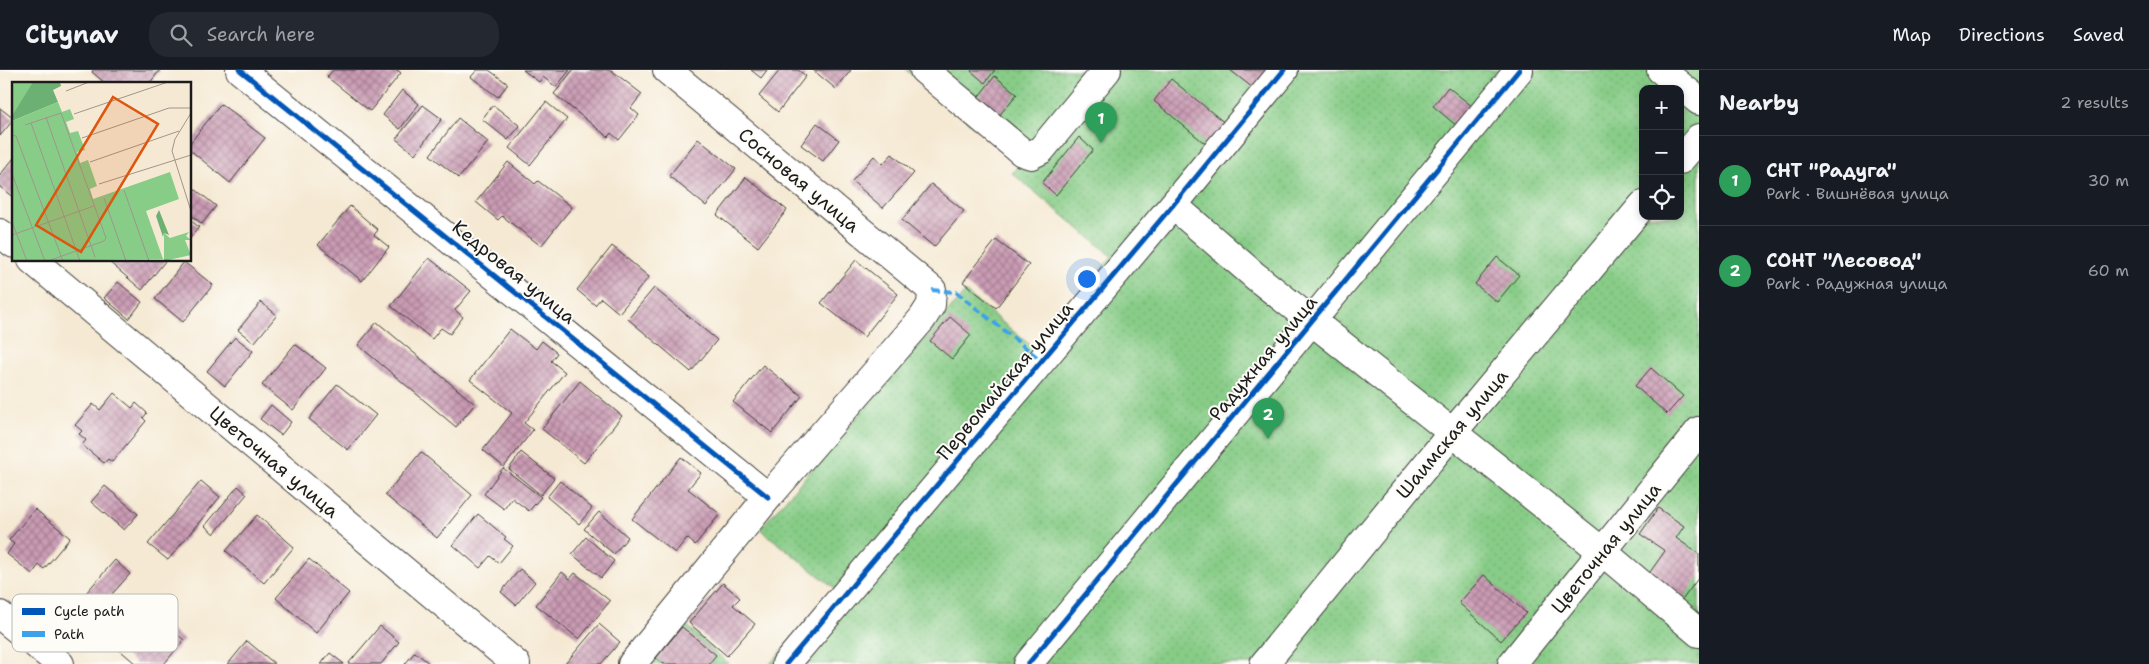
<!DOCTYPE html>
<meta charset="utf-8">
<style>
body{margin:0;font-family:"Shantell Sans",sans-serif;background:#242831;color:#f1f3f6}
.controls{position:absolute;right:15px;top:15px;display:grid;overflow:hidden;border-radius:10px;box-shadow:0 2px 8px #0003}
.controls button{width:45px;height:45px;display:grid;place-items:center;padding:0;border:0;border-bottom:1px solid #363941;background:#171b24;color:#f1f3f6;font:25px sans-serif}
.you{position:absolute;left:1086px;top:208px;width:18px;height:18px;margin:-12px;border:4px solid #fff;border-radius:50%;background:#1a73e8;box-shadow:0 0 0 8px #1a73e833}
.badge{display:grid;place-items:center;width:32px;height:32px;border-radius:50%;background:#db2777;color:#fff;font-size:16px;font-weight:700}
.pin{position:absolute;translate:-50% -41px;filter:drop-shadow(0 1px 2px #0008)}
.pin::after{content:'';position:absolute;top:26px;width:18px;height:15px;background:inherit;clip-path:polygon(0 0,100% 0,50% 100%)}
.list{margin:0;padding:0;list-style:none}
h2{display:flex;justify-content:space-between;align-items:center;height:65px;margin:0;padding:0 20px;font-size:21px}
h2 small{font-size:16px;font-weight:400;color:#9ea1a6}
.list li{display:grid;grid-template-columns:32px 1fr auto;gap:15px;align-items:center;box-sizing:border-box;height:90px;padding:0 20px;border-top:1px solid #363941}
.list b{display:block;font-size:19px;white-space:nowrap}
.list p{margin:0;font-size:16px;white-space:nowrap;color:#9ea1a6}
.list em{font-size:16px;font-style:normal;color:#9ea1a6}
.icon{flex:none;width:28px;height:28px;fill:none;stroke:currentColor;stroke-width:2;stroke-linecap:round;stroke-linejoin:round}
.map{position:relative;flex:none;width:1699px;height:594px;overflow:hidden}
header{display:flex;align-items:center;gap:30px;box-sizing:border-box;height:70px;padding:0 25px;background:#171b24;border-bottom:1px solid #363941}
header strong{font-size:24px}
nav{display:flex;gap:28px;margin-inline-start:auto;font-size:18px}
.search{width:350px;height:45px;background:#242831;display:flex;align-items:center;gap:12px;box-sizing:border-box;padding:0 18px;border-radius:20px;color:#9ea1a6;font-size:19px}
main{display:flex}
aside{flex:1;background:#171b24}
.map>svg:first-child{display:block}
.garden{fill:url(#garden-dots);stroke:#527452;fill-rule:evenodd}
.building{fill:url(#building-cross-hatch)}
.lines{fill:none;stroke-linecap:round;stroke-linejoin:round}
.minor-casing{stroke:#3d3b37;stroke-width:30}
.minor{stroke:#fff;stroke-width:28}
.quiet{stroke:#3da2ea;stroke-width:4;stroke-dasharray:8 4;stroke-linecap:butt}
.cycleway-casing{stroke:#fdfcf7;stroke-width:8}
.cycleway{stroke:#0057b8;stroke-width:5}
.labels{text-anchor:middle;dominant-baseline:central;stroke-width:4;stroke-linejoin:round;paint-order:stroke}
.street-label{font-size:19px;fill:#1c1c1c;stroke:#fdfcf7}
.inset-road{fill:none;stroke:#9e978a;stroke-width:1}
.view{fill:#de560d;fill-opacity:0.15;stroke:#de560d;stroke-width:2.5}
.inset-edge{fill:none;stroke:#1c1c1c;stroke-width:2.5}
.key{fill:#fdfcf7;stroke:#bab9b5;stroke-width:1}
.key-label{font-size:14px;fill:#1c1c1c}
</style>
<header>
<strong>Citynav</strong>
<div class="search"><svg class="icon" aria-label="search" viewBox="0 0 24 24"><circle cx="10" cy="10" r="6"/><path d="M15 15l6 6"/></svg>Search here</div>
<nav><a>Map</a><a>Directions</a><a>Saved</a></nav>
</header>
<main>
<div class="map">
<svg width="1699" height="594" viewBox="0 0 1699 594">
<defs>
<pattern id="garden-dots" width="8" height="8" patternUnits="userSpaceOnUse" patternTransform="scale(1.25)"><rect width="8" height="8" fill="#87cc87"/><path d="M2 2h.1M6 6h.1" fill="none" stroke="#74af74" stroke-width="1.8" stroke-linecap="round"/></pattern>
<pattern id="building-cross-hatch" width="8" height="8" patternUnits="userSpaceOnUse" patternTransform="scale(1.25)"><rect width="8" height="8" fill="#ca9bb4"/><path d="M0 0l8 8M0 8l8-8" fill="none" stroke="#a37e92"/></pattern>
</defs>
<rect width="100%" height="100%" fill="#fdfcf7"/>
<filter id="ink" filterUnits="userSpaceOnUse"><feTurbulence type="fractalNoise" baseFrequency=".02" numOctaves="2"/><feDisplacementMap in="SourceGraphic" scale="10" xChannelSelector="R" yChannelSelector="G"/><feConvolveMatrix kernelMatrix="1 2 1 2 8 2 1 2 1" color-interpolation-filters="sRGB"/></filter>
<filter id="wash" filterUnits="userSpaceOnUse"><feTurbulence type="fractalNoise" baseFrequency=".0096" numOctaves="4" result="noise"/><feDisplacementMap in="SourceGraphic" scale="20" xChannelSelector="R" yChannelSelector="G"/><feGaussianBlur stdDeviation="1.12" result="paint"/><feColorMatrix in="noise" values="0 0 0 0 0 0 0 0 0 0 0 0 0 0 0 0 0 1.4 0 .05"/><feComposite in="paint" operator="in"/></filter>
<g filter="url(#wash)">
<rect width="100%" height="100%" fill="#f5e9d3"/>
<!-- garden -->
<path class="garden" d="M906 0H1699V594H770L836 519 760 459 965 222 1035 279 1112 186 1012 103 1019 94ZM1643 19H1680V146H1643Z
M683 552 729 594H647Z"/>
<g id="blocks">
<!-- building -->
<path class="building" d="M93 0H160L149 14H106L92 2Z
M333 0H397L401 3 370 41 327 7Z
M477 0H489L508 14 498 27 471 7Z
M523 0H570L556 17 543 7 539 12Z
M573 0H611L642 24 631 38 639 45 619 70 611 63 608 67 554 24Z
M751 0H767L761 8Z
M780 0H798L806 6 778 42 759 26Z
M813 0H851L836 19Z
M972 0H995L985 13 971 1Z
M1230 0H1268L1253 18Z
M995 6 1017 24 997 48 975 31Z
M1171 9 1226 54 1208 76 1154 31Z
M1448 17 1473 37 1458 57 1433 36Z
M402 20 419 34 400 59 383 45Z
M546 32 567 49 530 95 509 78Z
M221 34 265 68 230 113 190 80V73Z
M423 35 442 49 415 84 396 69Z
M493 35 520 56 508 70 482 49Z
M0 38 14 49 0 66Z
M458 48 488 72 459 108 430 85Z
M817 53 839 70 823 91 801 75Z
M1079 67 1093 80 1056 125 1042 113Z
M698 69 736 99 706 136 669 106Z
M892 84 914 103 883 138 852 111 874 86 883 94Z
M14 88V128L0 117V105Z
M508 92 535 114 538 111 572 137 541 176 502 146 498 150 476 132Z
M746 107 787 140 758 177 717 145Z
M931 114 964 141 934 177 902 150Z
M190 115 216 136 202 154 190 144Z
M350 136 378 160 374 165 389 177 362 211 318 175Z
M190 150 199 157 190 168Z
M996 170 1029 195 996 238 963 212Z
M612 176 649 207 619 243 601 228 595 235 577 220Z
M1497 187 1519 205 1497 232 1475 214Z
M429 188 471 221 455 240 463 247 450 264 441 258 432 269 391 236Z
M109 190H166L142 220 108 191Z
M856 190 898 224 864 267 821 233Z
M184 192 213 215 183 252 155 229Z
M118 212 142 232 129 249 104 228Z
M654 218 717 270 691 302 628 249Z
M261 232 277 245 254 273 238 260Z
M950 247 971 265 952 289 930 271Z
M377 252 475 334 456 357 358 275Z
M510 259 536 279 542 271 557 283 551 291 565 302 524 353 533 360 504 397 483 380 512 343 470 310Z
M235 267 253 281 225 316 207 301Z
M295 274 326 298 293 340 262 315Z
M763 295 802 326 772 363 733 332Z
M1651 298 1683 326 1667 344 1635 316Z
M580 311 622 346 584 393 542 359Z
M337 314 376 345 348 380 309 349Z
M114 323 132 338 136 333 147 343 143 348 146 351 112 392 108 389 104 393 82 375 86 370 79 364 82 361 75 355 93 334 100 340Z
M271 335 291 352 281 365 260 349Z
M421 382 472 425 437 468 385 425Z
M521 382 554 408 541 425 509 399Z
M681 387 701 403 688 419 720 444 695 475 687 468 675 483 632 449Z
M503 398 541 427 529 441 512 428 504 439 484 424Z
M201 411 220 427 168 490 148 474Z
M560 411 592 438 579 454 547 427Z
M105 416 138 444 124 460 91 432Z
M238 416 247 424 214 464 205 456Z
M1658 438 1684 456 1676 468 1699 484V507L1680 533 1645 509 1665 481 1640 464Z
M35 439 70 468 44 499 39 495 32 504 7 484 14 474 9 470Z
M599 442 628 467 614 484 584 459Z
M478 444 506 467 504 469 513 476 499 493 490 486 480 498 453 475Z
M257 445 294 477 264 513 226 481Z
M586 467 614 491 601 508 572 484Z
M309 489 349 523 316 563 276 528Z
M115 490 130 504 79 561 64 548Z
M520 499 535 512 516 535 501 522Z
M562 502 570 509 575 503 610 531 579 569 536 535Z
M1484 505 1526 543 1501 571 1459 533Z
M723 513 740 528 733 535 755 554 727 586 689 553Z
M147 539 184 570 164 594H136L115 576Z
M599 554 620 572 601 594H565Z
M380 556 399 572 381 594H348Z
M682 557 716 585 709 594H664L656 588Z
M247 571 275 594H228Z
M415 582 430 594H405Z
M330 583 344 594H321Z"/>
</g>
</g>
<g filter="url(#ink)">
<use href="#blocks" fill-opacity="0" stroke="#3d3b37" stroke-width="1"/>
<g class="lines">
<!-- minor casing -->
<g class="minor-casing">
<path id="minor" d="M240 0 768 427
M924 0 1022 82 1031 85 1041 80 1107 0
M1661 0 1699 31
M1680 90 1699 68
M1173 135 1255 206 1603 482 1699 563
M0 163 14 174
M32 190 516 594
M0 545 60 594
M632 594 768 427 922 249 931 235 932 220 667 0
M786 594 1173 135 1284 0
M1028 594 1519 0
M1264 594 1453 362 1643 135
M1512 594 1699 361"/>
</g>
<!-- minor -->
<use href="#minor" class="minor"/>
<!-- quiet -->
<path class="quiet" d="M932 220 956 222 1042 291"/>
<!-- cycleway casing -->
<g class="cycleway-casing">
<path id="cycleway" d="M240 0 768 427
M786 594 1173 135 1284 0
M1028 594 1519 0"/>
</g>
<!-- cycleway -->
<use href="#cycleway" class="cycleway"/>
</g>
</g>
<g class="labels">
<!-- street labels -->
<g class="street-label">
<text transform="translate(799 110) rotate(40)">Сосновая улица</text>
<text transform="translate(514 202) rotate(39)">Кедровая улица</text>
<text transform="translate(1263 288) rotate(-50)">Радужная улица</text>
<text transform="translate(1005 311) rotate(-50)">Первомайская улица</text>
<text transform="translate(1452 364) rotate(-50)">Шаимская улица</text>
<text transform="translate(274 392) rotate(40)">Цветочная улица</text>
<text transform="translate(1606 478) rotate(-51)">Цветочная улица</text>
</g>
</g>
<!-- overview -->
<g transform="translate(12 12)">
<rect width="179" height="179" fill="#f5e9d3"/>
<path d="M177 150 174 154 179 158H173L179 173 152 179V151L158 156Z" fill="#87cc87"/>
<path d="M0 0H48L49 4 41 8 46 20 0 39ZM147 128 157 153 152 151 151 155 144 134Z" fill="#6db074"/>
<path d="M0 0H21L0 34Z" fill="#87cc87"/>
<path d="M46 20 50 30 58 27 62 37 54 40 58 51 66 49 73 68 65 70 68 81 76 78 85 104 78 107 81 117 158 90 167 117 134 129 151 177 0 179V39Z" fill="#87cc87"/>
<path class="inset-road" d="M54 9 77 0M179 31 163 57 160 69 179 129M62 32 156 0M34 35 83 175M19 41 68 179M13 43 49 31 94 156 92 159 36 179M0 53 4 54 51 179M70 56 157 26H179M78 80 167 49M0 92 33 179M87 102 179 73M112 108 137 179M92 116 114 179M0 140 15 179M0 153 82 124"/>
<path class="view" d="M101 15 146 42 69 170 24 143Z"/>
<rect width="179" height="179" class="inset-edge"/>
</g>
<!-- legend -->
<rect x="12" y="524" width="166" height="58" rx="8" class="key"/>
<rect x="22" y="538" width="23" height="7" fill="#0057b8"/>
<rect x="22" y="561" width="23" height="6" fill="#3da2ea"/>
<g class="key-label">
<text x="54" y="546">Cycle path</text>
<text x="54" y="569">Path</text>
</g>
</svg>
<div class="controls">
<button>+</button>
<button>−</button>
<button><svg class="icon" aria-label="locate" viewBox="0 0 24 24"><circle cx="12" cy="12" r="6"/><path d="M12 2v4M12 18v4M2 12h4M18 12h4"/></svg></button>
</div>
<div class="you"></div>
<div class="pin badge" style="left:1101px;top:73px;background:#2e9e5b">1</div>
<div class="pin badge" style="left:1268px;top:369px;background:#2e9e5b">2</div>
</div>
<aside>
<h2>Nearby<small>2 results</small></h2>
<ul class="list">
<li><span class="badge" style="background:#2e9e5b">1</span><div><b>СНТ &quot;Радуга&quot;</b><p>Park · Вишнёвая улица</p></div><em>30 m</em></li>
<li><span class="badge" style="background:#2e9e5b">2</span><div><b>СОНТ &quot;Лесовод&quot;</b><p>Park · Радужная улица</p></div><em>60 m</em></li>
</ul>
</aside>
</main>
